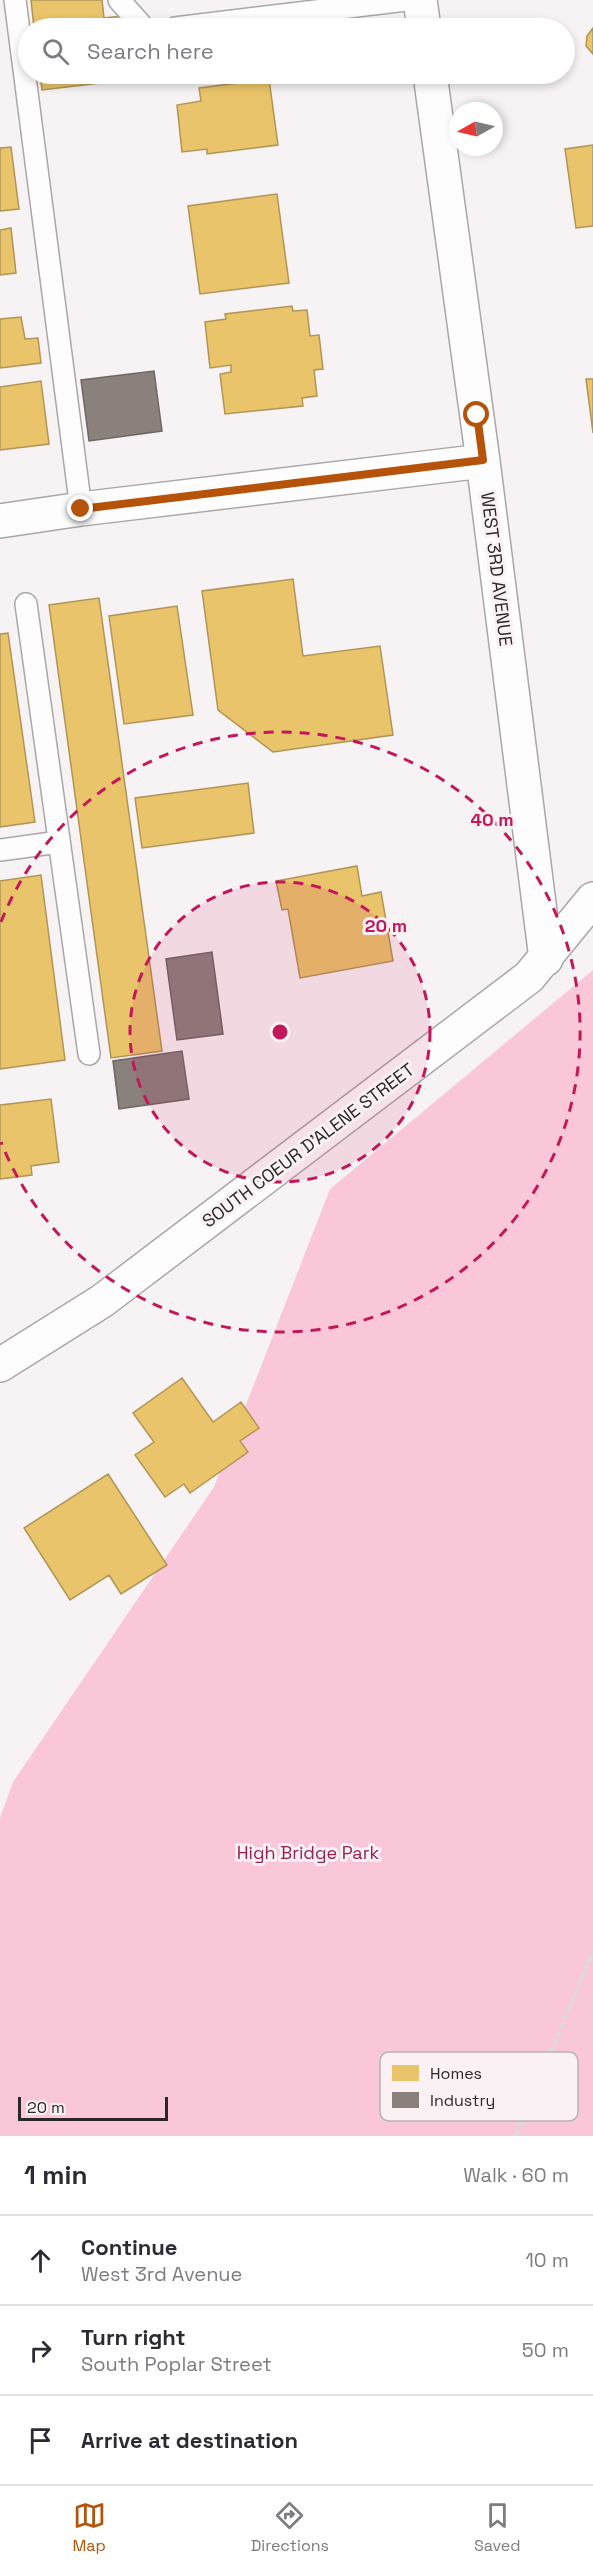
<!DOCTYPE html>
<meta charset="utf-8">
<style>
body{margin:0;font-family:"Space Grotesk",sans-serif;background:#f2f2f3;color:#2b2b33}
.compass{position:absolute;left:449px;top:102px;width:54px;height:54px;border-radius:50%;background:#fff;box-shadow:0 3px 9px #0003;rotate:262deg}
.scale{position:absolute;left:18px;bottom:15px;width:150px;box-sizing:border-box;padding-left:6px;border:3px solid #2b2728;border-top:0;font-size:16px;line-height:21px;white-space:nowrap;color:#2b2728;-webkit-text-stroke:4px #f9f1f3;paint-order:stroke}
.stop{position:absolute;width:18px;height:18px;margin:-14px;border:4px solid #b45309;border-radius:50%;background:#fff}
.stop.end{background:#b45309;border-color:#fff;box-shadow:0 2px 6px #0008}
.list{margin:0;padding:0;list-style:none}
h2{display:flex;justify-content:space-between;align-items:center;height:78px;margin:0;padding:0 24px;font-size:26px}
h2 small{font-size:20px;font-weight:400;color:#7c7c81}
.list li{display:grid;grid-template-columns:39px 1fr auto;gap:18px;align-items:center;box-sizing:border-box;height:90px;padding:0 24px;border-top:2px solid #e1e1e2}
.list b{display:block;font-size:22px;white-space:nowrap}
.list p{margin:0;font-size:20px;white-space:nowrap;color:#7c7c81}
.list em{font-size:20px;font-style:normal;color:#7c7c81}
.icon{flex:none;width:33px;height:33px;fill:none;stroke:currentColor;stroke-width:2;stroke-linecap:round;stroke-linejoin:round}
.map{position:relative;flex:none;width:593px;height:2136px;overflow:hidden}
.search{position:absolute;background:#fff;box-shadow:0 3px 9px #0003;left:18px;right:18px;top:18px;height:66px;display:flex;align-items:center;gap:15px;box-sizing:border-box;padding:0 21px;border-radius:33px;color:#7c7c81;font-size:22px}
.sheet{height:348px;background:#fff}
nav{display:flex;justify-content:space-around;align-items:center;box-sizing:border-box;height:84px;border-top:2px solid #e1e1e2;background:#fff;font-size:16px;color:#7c7c81}
nav a{display:grid;justify-items:center;gap:3px}
nav .on{color:#b45309}
.map>svg:first-child{display:block}
.green{fill:#f9c7d7}
.homes{fill:#e9c46a;stroke:#b09556;stroke-width:1.5}
.industry{fill:#8a817c;stroke:#6e6663;stroke-width:1.5}
.lines{fill:none;stroke-linecap:round;stroke-linejoin:round}
.service-casing{stroke:#aaa7a8;stroke-width:24}
.minor-casing{stroke:#aaa7a8;stroke-width:36}
.path{stroke:#dcdbdb;stroke-width:4;stroke-dasharray:6 3;stroke-linecap:butt}
.service{stroke:#fefdfd;stroke-width:21}
.minor{stroke:#fefdfd;stroke-width:33}
.route{stroke:#b45309;stroke-width:8}
.ring{fill:none;stroke:#c2185b;stroke-width:3;stroke-dasharray:10 8}
.labels{text-anchor:middle;dominant-baseline:central;stroke-width:6;stroke-linejoin:round;paint-order:stroke}
.street-label{font-size:18px;fill:#2b2728;stroke:#f9f1f3}
.park-label{font-size:18px;fill:#942055;stroke:#f9f1f3}
.key{fill:#f9f1f3;stroke:#bbb4b6;stroke-width:1.5}
.key-label{font-size:16px;fill:#2b2728}
.centre{fill:#c2185b;stroke:#f9f1f3;stroke-width:3}
.ring-label{font-size:18px;text-anchor:middle;font-weight:bold;fill:#c2185b;stroke:#f9f1f3;stroke-width:6;stroke-linejoin:round;paint-order:stroke}
</style>
<div class="map">
<svg width="593" height="2136" viewBox="0 0 593 2136">
<rect width="100%" height="100%" fill="#f7f3f4"/>
<!-- green -->
<path class="green" d="M593 970V2136H0V1818L13 1782 214 1487 330 1189Z"/>
<!-- homes -->
<path class="homes" d="M31 0H102L104 18 121 16 122 28H34Z
M593 28V54L586 46 587 36Z
M40 74H115L116 81 42 90Z
M269 79 278 145 207 154V149L182 152 177 105 201 101 199 88Z
M593 145V226L576 228 565 149Z
M11 147 19 209 0 211V148Z
M277 194 289 283 200 294 188 206Z
M11 228 16 273 0 275V230Z
M292 306 293 311 307 310 310 336 319 335 323 369 314 370 317 396 302 398 303 406 225 414 220 374 231 372V365L210 368 205 322 226 319 225 314Z
M21 317 25 339 38 338 41 363 0 368V319Z
M586 379H593V433Z
M41 381 49 444 0 450V387Z
M293 579 303 656 380 646 393 735 273 752 218 710 202 591Z
M99 598 162 1051 111 1058 49 605Z
M177 606 193 715 124 724 109 616Z
M8 633 35 822 0 827V634Z
M248 783 254 833 142 848 135 798Z
M357 866 362 896 381 892 393 961 300 978 288 909 282 910 276 881Z
M41 875 65 1060 0 1069V881Z
M51 1099 59 1162 31 1166 32 1175 0 1179V1105Z
M182 1378 213 1422 241 1402 259 1428 240 1441 248 1452 190 1493 184 1484 165 1497 135 1455 154 1442 133 1413Z
M108 1474 167 1565 121 1594 109 1575 70 1600 24 1528Z"/>
<!-- industry -->
<path class="industry" d="M154 371 162 431 89 441 81 380Z
M212 952 223 1034 177 1040 166 959Z
M182 1051 189 1099 119 1109 113 1061Z"/>
<g class="lines">
<!-- service casing -->
<g class="service-casing">
<path id="service" d="M15 0 81 509
M119 0 144 28
M175 28 406 0
M26 604 89 1054
M0 850 59 842"/>
</g>
<!-- minor casing -->
<g class="minor-casing">
<path id="minor" d="M420 0 424 28
M430 74 483 461 546 959
M0 521 81 509 483 461
M0 1365 102 1301 529 977 593 899"/>
</g>
<!-- path -->
<path class="path" d="M516 2136 593 1951"/>
<!-- service -->
<use href="#service" class="service"/>
<!-- minor -->
<use href="#minor" class="minor"/>
</g>
<g class="lines">
<!-- route -->
<path class="route" d="M81 509 483 460 477 415"/>
</g>
<!-- distance rings -->
<circle cx="280" cy="1032" r="150" fill="#c2185b" fill-opacity=".12"/>
<g class="ring">
<circle cx="280" cy="1032" r="150"/>
<path d="M1 922A300 300 0 1 1 1 1142"/>
</g>
<g class="labels">
<!-- street labels -->
<g class="street-label">
<text transform="translate(497 569) rotate(83)">WEST 3RD AVENUE</text>
<text transform="translate(308 1145) rotate(-37)">SOUTH COEUR D'ALENE STREET</text>
</g>
<!-- park labels -->
<g class="park-label">
<text x="308" y="1852">High Bridge Park</text>
</g>
</g>
<!-- legend -->
<rect x="380" y="2052" width="198" height="69" rx="9" class="key"/>
<rect x="392" y="2065" width="27" height="16" fill="#e9c46a"/>
<rect x="392" y="2092" width="27" height="16" fill="#8a817c"/>
<g class="key-label">
<text x="430" y="2079">Homes</text>
<text x="430" y="2106">Industry</text>
</g>
<circle cx="280" cy="1032" r="9" class="centre"/>
<g class="ring-label">
<text x="492" y="826">40 m</text>
<text x="386" y="932">20 m</text>
</g>
</svg>
<svg class="compass" viewBox="-18 -18 36 36"><path d="M0-13l5 13h-10z" fill="#e53935"/><path d="M0 13l5-13h-10z" fill="#7c7c81"/></svg>
<div class="scale">20 m</div>
<div class="stop" style="left:477px;top:415px"></div>
<div class="stop end" style="left:81px;top:509px"></div>
<div class="search"><svg class="icon" aria-label="search" viewBox="0 0 24 24"><circle cx="10" cy="10" r="6"/><path d="M15 15l6 6"/></svg>Search here</div>
</div>
<section class="sheet">
<h2>1 min<small>Walk · 60 m</small></h2>
<ul class="list">
<li><svg class="icon" aria-label="ahead" viewBox="0 0 24 24"><path d="M12 20V5M6 11l6-6 6 6"/></svg><div><b>Continue</b><p>West 3rd Avenue</p></div><em>10 m</em></li>
<li><svg class="icon" aria-label="right" viewBox="0 0 24 24"><path d="M7 20v-9h11M14 6l5 5-5 5"/></svg><div><b>Turn right</b><p>South Poplar Street</p></div><em>50 m</em></li>
<li><svg class="icon" aria-label="arrive" viewBox="0 0 24 24"><path d="M6 21V4h12l-3 4 3 4H6"/></svg><div><b>Arrive at destination</b></div></li>
</ul>
</section>
<nav>
<a class="on"><svg class="icon" aria-label="map" viewBox="0 0 24 24"><path d="M3 6l6-2 6 2 6-2v14l-6 2-6-2-6 2zM9 4v14M15 6v14"/></svg>Map</a>
<a><svg class="icon" aria-label="directions" viewBox="0 0 24 24"><path d="M12 3l9 9-9 9-9-9zM9 14v-3h6M13 9l2 2-2 2"/></svg>Directions</a>
<a><svg class="icon" aria-label="saved" viewBox="0 0 24 24"><path d="M7 4h10v16l-5-4-5 4z"/></svg>Saved</a>
</nav>
